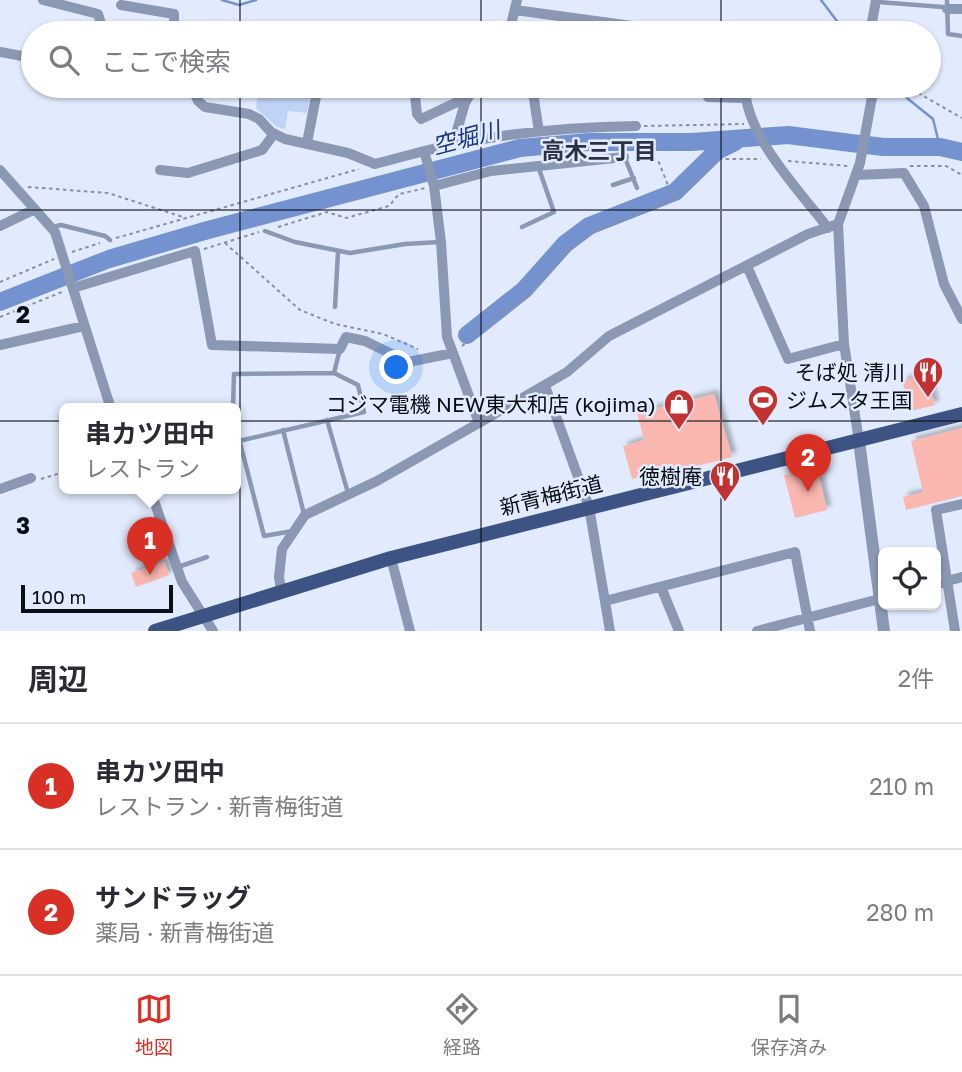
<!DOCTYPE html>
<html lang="ja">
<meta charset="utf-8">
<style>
body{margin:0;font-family:"Golos Text","Noto Sans JP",sans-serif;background:#f7f7f7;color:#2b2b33}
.controls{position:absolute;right:21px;bottom:21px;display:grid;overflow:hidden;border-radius:10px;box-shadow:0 2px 5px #0004}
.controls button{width:63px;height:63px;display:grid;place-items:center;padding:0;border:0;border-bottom:2px solid #e1e1e2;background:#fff;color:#2b2b33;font:35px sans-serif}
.scale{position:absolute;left:21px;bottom:18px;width:152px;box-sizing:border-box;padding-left:7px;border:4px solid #090d14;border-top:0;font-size:19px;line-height:24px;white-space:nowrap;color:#090d14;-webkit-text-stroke:5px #e2ebfd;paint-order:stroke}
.you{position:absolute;left:397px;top:368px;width:24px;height:24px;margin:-18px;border:5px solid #fff;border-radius:50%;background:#1a73e8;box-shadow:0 0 0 10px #1a73e833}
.badge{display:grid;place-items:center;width:46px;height:46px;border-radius:50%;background:#d93025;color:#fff;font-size:23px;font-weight:700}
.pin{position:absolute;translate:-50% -58px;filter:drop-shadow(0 2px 4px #0008)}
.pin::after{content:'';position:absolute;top:37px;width:24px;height:21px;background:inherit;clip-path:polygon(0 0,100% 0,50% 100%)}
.popup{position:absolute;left:59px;top:403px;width:182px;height:91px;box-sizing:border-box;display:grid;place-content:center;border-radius:10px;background:#fff;filter:drop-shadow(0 2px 5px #0005);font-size:23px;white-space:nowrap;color:#7c7c81}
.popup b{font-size:26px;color:#2b2b33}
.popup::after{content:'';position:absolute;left:50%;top:100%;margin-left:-14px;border:14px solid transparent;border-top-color:#fff}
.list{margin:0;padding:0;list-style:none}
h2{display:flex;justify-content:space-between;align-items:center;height:91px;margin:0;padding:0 28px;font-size:30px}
h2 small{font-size:23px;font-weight:400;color:#7c7c81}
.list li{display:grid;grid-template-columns:46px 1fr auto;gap:21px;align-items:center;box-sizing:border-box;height:126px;padding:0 28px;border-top:2px solid #e1e1e2}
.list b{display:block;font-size:26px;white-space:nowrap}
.list p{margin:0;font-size:23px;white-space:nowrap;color:#7c7c81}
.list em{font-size:23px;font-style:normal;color:#7c7c81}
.icon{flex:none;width:38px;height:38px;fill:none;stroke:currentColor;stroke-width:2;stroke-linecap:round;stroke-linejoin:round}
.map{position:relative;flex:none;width:962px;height:631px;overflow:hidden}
.search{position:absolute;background:#fff;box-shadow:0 2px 5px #0004;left:21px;right:21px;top:21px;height:77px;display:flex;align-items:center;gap:18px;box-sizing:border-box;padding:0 24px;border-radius:38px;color:#7c7c81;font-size:26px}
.sheet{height:343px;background:#fff}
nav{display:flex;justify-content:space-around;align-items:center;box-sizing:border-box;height:98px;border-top:2px solid #e1e1e2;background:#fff;font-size:19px;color:#7c7c81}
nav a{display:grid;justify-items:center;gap:4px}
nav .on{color:#d93025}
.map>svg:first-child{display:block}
.green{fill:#c0d3f7}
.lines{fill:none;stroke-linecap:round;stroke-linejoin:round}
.stream{stroke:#7492d0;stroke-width:2.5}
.river{stroke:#7492d0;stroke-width:18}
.building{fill:#fab7b0;filter:url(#shadow)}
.path{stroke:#89909d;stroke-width:2;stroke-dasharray:3.5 3.5;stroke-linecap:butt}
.service{stroke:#8a98b4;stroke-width:4.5}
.minor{stroke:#8a98b4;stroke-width:10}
.tertiary{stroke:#8a98b4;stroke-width:12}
.primary{stroke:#3c5383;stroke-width:14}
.grid{fill:none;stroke:#090d14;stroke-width:2;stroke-opacity:0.55}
.labels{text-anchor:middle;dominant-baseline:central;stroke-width:5;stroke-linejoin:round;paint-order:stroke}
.poi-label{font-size:21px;fill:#090d14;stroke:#e2ebfd;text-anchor:end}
.street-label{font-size:21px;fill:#090d14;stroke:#e2ebfd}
.water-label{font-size:23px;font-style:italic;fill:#183780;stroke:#e2ebfd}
.neighbourhood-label{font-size:23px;font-weight:bold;fill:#2a3243;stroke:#e2ebfd}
.grid-label{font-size:23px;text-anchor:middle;font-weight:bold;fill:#090d14;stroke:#e2ebfd;stroke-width:5;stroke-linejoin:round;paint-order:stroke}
</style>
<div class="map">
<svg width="962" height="631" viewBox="0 0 962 631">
<defs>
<filter id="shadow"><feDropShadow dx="4.5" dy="-4.5" stdDeviation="2" flood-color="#0004"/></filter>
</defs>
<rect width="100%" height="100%" fill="#e2ebfd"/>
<!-- green -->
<path class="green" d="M311 92 307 113 288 111 285 129 277 127 256 108 258 95Z"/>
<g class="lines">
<!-- stream -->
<path class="stream" d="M222 0 239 5 256 0
M821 0 846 33
M892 86 933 119 940 147"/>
<!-- river -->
<path class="river" d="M0 302 109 259 208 230 520 148 589 142H691L788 135 883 147H940L962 152
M467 335 524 290 565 244 589 226 675 192 717 151 735 142"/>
</g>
<!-- building -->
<path class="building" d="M926 375 935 405 911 411 902 381Z
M714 394 732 457 654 477 651 474 632 479 623 446 644 440 637 413Z
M962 428V496L906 510 903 497 923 492 911 441Z
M821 465 824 476 819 477 827 510 795 518 784 475Z
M164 562 169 575 136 587 131 573Z"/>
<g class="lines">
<!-- path -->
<path class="path" d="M906 86 962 118
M644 126 744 124
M637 134V156
M639 156 658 160 673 198
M788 161 848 166
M910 166H946L962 175
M28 187 108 193 186 218
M278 227 327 212 346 218 389 206 399 194 426 188
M116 238 359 169
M225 243 300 310 335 324 383 334 418 349
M204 249 259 232
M72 252 100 243
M0 282 54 259
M0 317 62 292
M462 346 502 312 528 296 564 253 575 245 595 231 673 199 719 159H761
M41 479 64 472"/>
<!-- service -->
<path class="service" d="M947 0 948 34 962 36
M878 2 943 7
M654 86 653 91H676
M625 158 637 188
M613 185 634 178
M52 227 61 225 105 236 110 240
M522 227 554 212 538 166
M265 231 295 242 350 253 405 244 440 242
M335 307 338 252
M233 409 234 374 334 373
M327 420 348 493
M236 427 264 536 293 531
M283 430 304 514
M239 441 364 412 358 385 334 373 340 349
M178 567 207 557"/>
<!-- minor -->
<path class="minor" d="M43 0 98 14 104 33
M121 5 174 14V33
M947 9H962
M515 10 683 33
M509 33 517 0
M775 33H799
M870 33 876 0
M0 52 33 58
M191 86 198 101 205 107 249 114 259 119 271 132 285 139 348 153 375 164 424 151 434 186 441 242 447 337 479 423 567 372 609 336 808 234 838 224 860 163 874 86
M414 86 417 114 421 119 468 97
M532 86 539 132
M707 86 708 97 744 98
M745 86C745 135 798 189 828 228
M745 93 775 86
M307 143 318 86
M453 144 465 103 475 86
M424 151C493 134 565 127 636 126
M0 170 55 232 111 409
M160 170 188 173 262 150 274 134
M856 175 904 173 924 206 944 284 962 319
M434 186 491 171 624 157
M838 224 844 344 859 441
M0 226 33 210
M747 266 788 359 844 344
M73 288 195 251 212 345 340 349 346 337 365 341 408 362 453 353
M0 345 84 326
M545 386 589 507 610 631
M0 489 31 478
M150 489 182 582 213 631
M391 558 410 631
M936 584 962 577
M661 587 679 631
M281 590 279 577 282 549 305 515 377 481 479 423
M605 601 795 552 810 631
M757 631 883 598
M955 631 936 510 962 504"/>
<!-- tertiary -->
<path class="tertiary" d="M859 441 884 631"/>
<!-- primary -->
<path class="primary" d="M155 631 391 558 962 414"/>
</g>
<!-- grid -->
<path class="grid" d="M240 0V33M481 0V33M721 0V33M240 86V631M481 86V631M721 86V631M0 210H962M0 421H962"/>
<!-- icons -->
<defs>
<g id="restaurant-pin" transform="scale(1.575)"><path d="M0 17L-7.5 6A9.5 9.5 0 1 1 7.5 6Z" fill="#c13232" stroke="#e2ebfd"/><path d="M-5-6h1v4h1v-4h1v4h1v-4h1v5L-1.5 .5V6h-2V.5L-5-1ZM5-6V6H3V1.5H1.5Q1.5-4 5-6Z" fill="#fff"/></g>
<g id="stadium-pin" transform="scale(1.575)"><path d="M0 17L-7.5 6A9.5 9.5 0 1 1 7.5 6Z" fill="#c13232" stroke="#e2ebfd"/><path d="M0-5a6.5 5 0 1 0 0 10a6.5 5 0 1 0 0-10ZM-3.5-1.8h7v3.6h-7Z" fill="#fff"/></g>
<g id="shop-pin" transform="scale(1.575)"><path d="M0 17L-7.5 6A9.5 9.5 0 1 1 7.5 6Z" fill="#c13232" stroke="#e2ebfd"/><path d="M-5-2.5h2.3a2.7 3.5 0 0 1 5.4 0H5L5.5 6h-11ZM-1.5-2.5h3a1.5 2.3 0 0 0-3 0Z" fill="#fff"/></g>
</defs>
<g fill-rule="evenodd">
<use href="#restaurant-pin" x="928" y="372"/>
<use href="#stadium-pin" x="763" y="400"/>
<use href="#shop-pin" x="679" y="404"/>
<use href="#restaurant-pin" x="725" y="476"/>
</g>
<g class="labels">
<!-- poi labels -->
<g class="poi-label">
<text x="905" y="372">そば処 清川</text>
<text x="786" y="400" text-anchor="start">ジムスタ王国</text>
<text x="656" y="404">コジマ電機 NEW東大和店 (kojima)</text>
<text x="702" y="476">徳樹庵</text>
</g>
<!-- street labels -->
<g class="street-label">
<text transform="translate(551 495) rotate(-14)">新青梅街道</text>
</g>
<!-- water labels -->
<g class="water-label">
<text transform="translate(466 137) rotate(-15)">空堀川</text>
</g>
<!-- neighbourhood labels -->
<g class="neighbourhood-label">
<text x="599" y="150">高木三丁目</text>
</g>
</g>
<g class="grid-label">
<text x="23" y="323">2</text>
<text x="23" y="534">3</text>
</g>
</svg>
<div class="controls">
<button><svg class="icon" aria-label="locate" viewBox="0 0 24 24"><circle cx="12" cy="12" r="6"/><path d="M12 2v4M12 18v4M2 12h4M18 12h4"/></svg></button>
</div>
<div class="scale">100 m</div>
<div class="you"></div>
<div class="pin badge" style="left:150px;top:575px">1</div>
<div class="popup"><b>串カツ田中</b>レストラン</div>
<div class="pin badge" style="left:808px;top:492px">2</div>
<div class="search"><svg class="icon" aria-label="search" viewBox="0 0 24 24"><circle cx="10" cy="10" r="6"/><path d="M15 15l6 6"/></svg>ここで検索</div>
</div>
<section class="sheet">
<h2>周辺<small>2件</small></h2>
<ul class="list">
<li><span class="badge">1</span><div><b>串カツ田中</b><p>レストラン · 新青梅街道</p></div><em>210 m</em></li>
<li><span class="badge">2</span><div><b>サンドラッグ</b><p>薬局 · 新青梅街道</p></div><em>280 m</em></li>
</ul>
</section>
<nav>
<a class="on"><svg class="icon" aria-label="map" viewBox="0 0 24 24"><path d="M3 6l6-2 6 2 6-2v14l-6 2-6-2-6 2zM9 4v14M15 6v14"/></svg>地図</a>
<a><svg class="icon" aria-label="directions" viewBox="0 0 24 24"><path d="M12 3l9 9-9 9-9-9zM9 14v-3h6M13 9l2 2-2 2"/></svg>経路</a>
<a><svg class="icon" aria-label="saved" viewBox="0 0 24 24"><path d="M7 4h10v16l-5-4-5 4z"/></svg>保存済み</a>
</nav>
